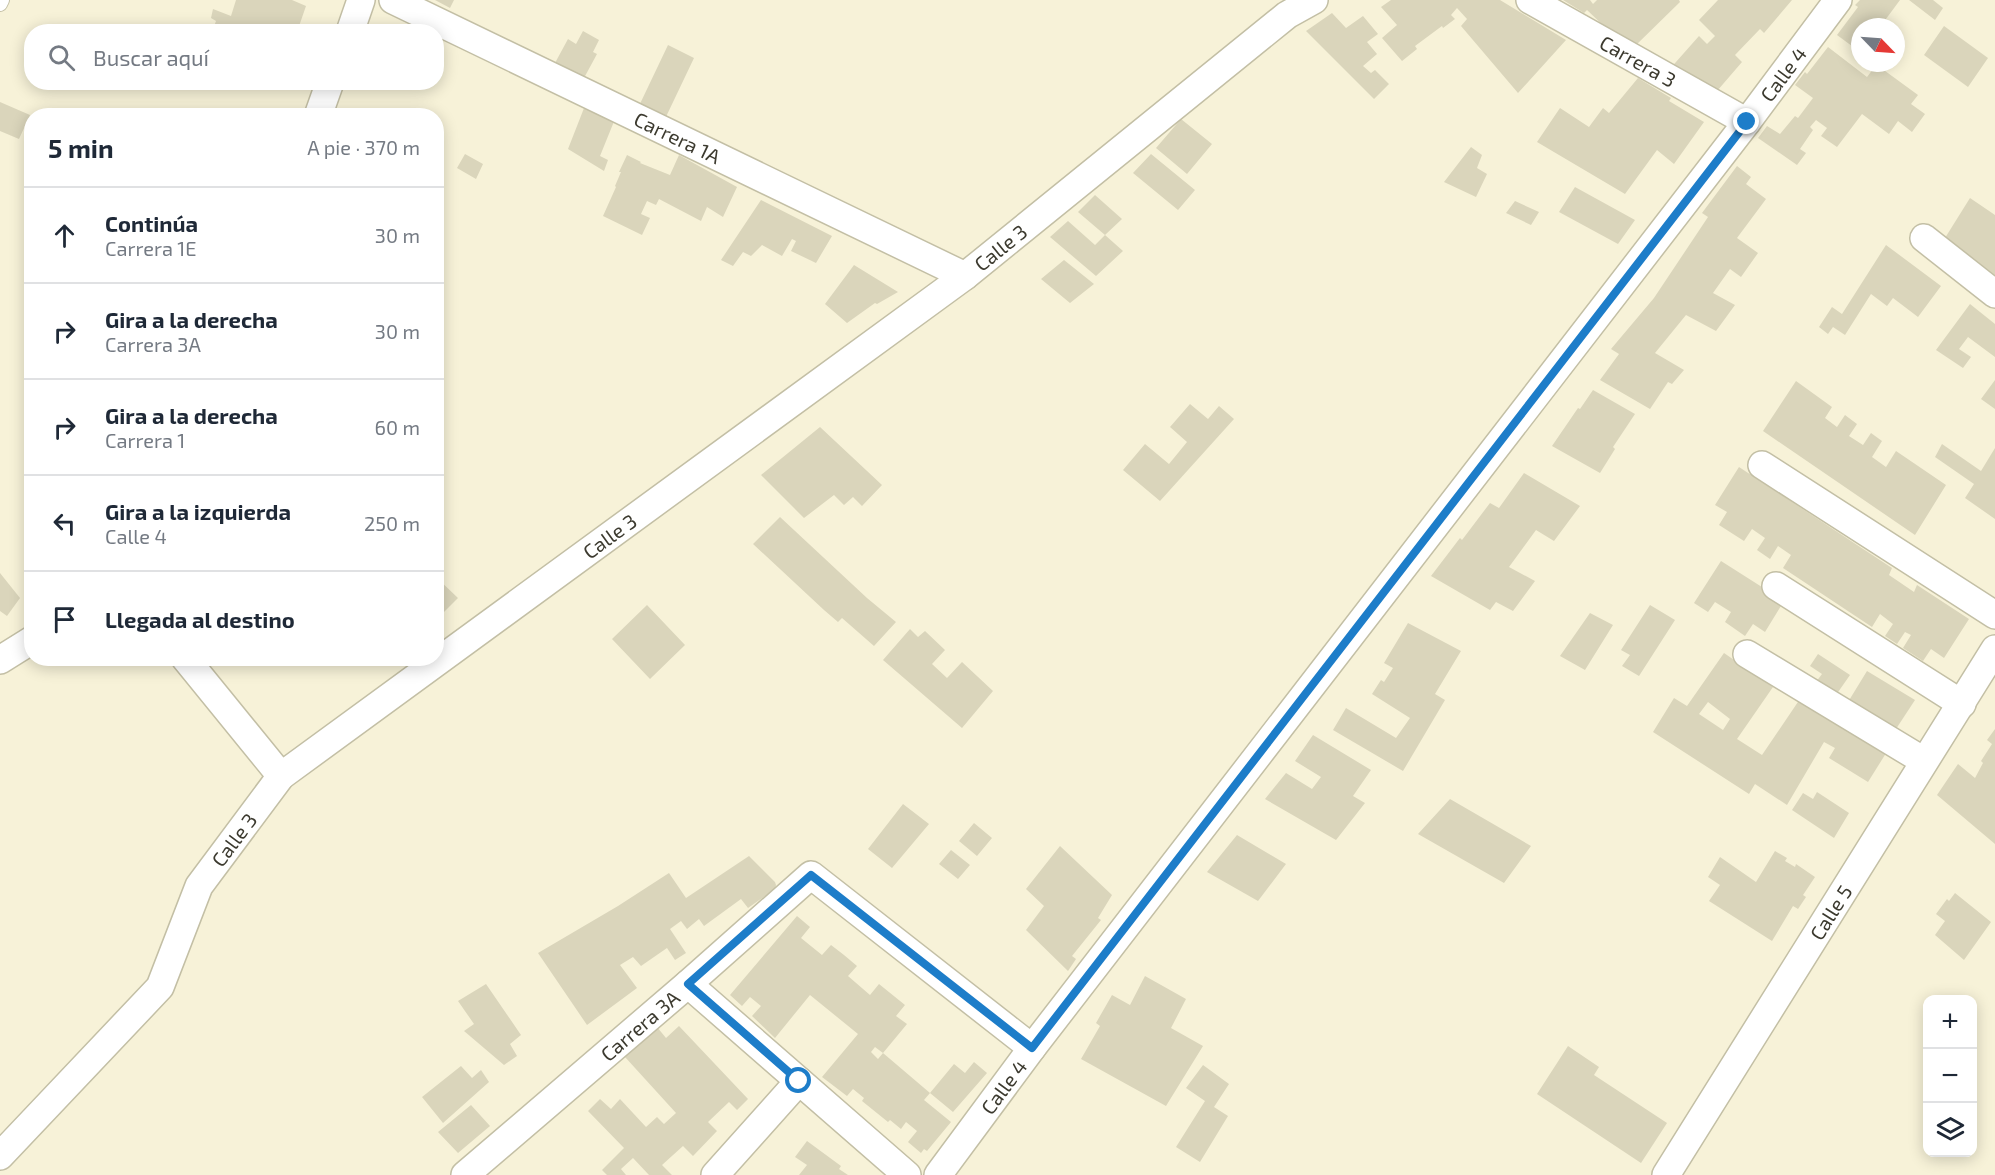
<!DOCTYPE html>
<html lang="es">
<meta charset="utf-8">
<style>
body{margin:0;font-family:"Exo 2",sans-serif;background:#f2f2f3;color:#1f2937}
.controls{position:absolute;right:18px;bottom:18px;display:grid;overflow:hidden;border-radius:12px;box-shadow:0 3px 15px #0003}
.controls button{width:54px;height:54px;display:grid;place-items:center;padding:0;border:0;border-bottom:2px solid #e0e1e3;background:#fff;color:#1f2937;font:30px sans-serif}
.compass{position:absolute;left:1851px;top:18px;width:54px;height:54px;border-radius:50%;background:#fff;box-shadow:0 3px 15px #0003;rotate:115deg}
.stop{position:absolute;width:18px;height:18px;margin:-14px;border:4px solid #1d7dc9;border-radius:50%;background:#fff}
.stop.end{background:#1d7dc9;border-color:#fff;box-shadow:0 2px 6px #0008}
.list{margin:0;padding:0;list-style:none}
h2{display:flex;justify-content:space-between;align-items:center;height:78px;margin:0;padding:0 24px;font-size:26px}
h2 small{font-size:20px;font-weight:400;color:#747a83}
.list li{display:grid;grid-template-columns:39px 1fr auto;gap:18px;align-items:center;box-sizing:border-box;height:96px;padding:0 24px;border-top:2px solid #e0e1e3}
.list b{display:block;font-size:22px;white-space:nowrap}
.list p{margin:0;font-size:20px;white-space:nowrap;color:#747a83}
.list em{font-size:20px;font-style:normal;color:#747a83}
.icon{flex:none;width:33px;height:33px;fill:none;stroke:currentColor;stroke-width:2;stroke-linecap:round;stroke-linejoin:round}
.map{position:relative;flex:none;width:1995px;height:1175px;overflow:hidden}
.search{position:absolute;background:#fff;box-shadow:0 3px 15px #0003;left:24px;top:24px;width:420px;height:66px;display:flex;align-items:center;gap:15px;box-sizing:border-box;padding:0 21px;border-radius:24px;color:#747a83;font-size:22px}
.panel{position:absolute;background:#fff;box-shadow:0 3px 15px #0003;left:24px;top:108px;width:420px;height:558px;border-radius:24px}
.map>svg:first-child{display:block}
.building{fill:#dad5bb;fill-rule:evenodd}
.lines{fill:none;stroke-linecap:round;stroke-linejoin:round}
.lane-casing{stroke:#c3bfa5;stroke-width:16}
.street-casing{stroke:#c3bfa5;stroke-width:30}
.lane{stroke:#fff;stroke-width:14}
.street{stroke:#fff;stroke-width:27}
.route{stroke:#1d7dc9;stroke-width:8}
.labels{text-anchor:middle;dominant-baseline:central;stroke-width:4.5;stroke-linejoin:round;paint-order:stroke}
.street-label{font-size:20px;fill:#3c3a2f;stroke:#fff}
</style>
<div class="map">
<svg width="1995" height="1175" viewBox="0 0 1995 1175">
<rect width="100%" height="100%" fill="#f7f2d8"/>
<!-- building -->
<path class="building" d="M236 0H292L306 6 297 32H212L216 21 211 18 213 9 231 16Z
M435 0H454L450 8Z
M1391 0H1500L1566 40 1518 93 1461 26 1467 19 1457 8 1451 15 1455 19 1443 28 1442 26 1415 46 1417 49 1402 61 1382 38 1397 25 1381 7Z
M1563 0H1590L1593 4 1597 0H1679L1680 2 1633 48 1611 29 1609 31 1587 10 1584 13Z
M1718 0H1792L1764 33 1760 29 1735 55 1742 62 1711 98 1668 71 1699 36 1707 44 1715 36 1699 20Z
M1860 0H1900L1880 27H1860V52L1837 35 1858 7 1855 5Z
M1909 0H1933L1943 8 1935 20Z
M1332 13 1346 28 1363 16 1378 34 1367 42 1377 54 1363 66 1371 73 1375 70 1389 84 1374 99 1306 31Z
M1944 26 1988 58 1968 87 1924 55Z
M583 31 599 40 593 52 597 54 584 78 555 63 568 39 576 44Z
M668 45 694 58 664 121 638 108Z
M1828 47 1867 77 1877 64 1875 63H1884L1881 68 1918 95 1911 104 1925 114 1912 132 1898 121 1889 134 1862 114 1837 147 1821 136 1827 128 1816 120 1810 127 1813 130 1800 149 1806 153 1797 165 1758 138 1767 126 1780 134 1795 116 1798 118 1813 98 1795 85 1805 72 1807 74Z
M1638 78 1671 98 1669 101 1704 122 1674 164 1657 150 1625 194 1537 142 1560 108 1589 127 1603 108 1609 113Z
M0 102 30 115 19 139 0 131Z
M586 103 615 119 600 156 608 160 604 171 568 149Z
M1181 119 1212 144 1187 174 1156 148Z
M1471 147 1482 155 1477 168 1487 174 1476 197 1444 182Z
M465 154 483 164 476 179 457 168Z
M1151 154 1195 190 1178 210 1133 173Z
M627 155 641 162 640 163 670 175 679 155 737 187 723 217 707 207 701 221 659 199 656 205 647 201 641 214 650 218 642 235 603 216 616 187 615 186 621 172H619Z
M1737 166 1751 177 1746 184 1766 199 1737 238 1758 253 1741 277 1730 269 1713 293 1735 305 1716 331 1686 315 1655 353 1684 370 1672 384 1668 382 1650 409 1600 380 1619 354 1611 349 1654 298 1708 217 1702 213Z
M1575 187 1635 220 1618 244 1559 212Z
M1095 195 1122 219 1105 235 1078 212Z
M1970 198 1995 215V282L1940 246Z
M761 200 832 236 816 263 791 251 796 241 792 239 782 256 762 245 751 256 743 252 733 266 721 260Z
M1515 201 1539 212 1531 225 1506 213Z
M1068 221 1095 245 1105 235 1123 251 1096 276 1050 237Z
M1886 245 1941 286 1918 317 1893 298 1887 306 1871 294 1845 335 1833 327 1828 334 1819 327 1832 307 1842 314Z
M1064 260 1094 284 1070 303 1041 279Z
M854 265 898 292 877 304 875 303 847 323 825 304Z
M1970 304 1995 324V357L1968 337 1959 349 1971 357 1963 368 1936 350Z
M1995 380V409L1981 399Z
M1796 381 1832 407 1825 418 1837 427 1845 415 1857 424 1849 436 1863 445 1871 433 1882 441 1872 457 1886 467 1896 451 1946 485 1915 535 1763 431Z
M1593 390 1635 414 1613 447 1615 449 1600 473 1552 446 1578 408 1580 409Z
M1190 404 1208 419 1219 406 1234 419 1160 501 1123 470 1145 444 1169 464 1187 442 1170 427Z
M820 427 882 485 862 506 853 497 844 505 834 495 804 518 761 475Z
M1942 444 1981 471 1995 448V519L1965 498 1974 484 1935 457Z
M1739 467 1892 568 1889 575 1914 592 1917 585 1969 619 1944 658 1931 649 1923 661 1903 648 1911 635 1905 632 1897 644 1885 636 1893 624 1880 614 1872 627 1783 568 1791 555 1778 546 1770 559 1757 550 1765 538 1752 529 1744 541 1719 525 1727 512 1715 505Z
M1524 473 1580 506 1554 541 1536 530 1509 567 1535 581 1513 611 1496 602 1490 610 1431 576 1460 538 1462 540 1490 503 1499 508Z
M780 517 867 598 896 622 874 646 842 618 838 622 824 610 753 544Z
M1721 561 1784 601 1765 632 1753 624 1745 636 1725 622 1731 612 1715 602 1708 612 1694 603Z
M0 573 20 598 7 616 0 611Z
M436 577 458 598 436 620Z
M647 605 685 645 650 679 612 639Z
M1650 605 1675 620 1639 676 1622 666 1630 655 1621 650Z
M1590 613 1613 625 1585 670 1560 656Z
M1408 623 1461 651 1435 694 1445 700 1403 771 1333 730 1346 708 1396 738 1410 718 1372 694 1381 680 1384 682 1393 668 1384 663Z
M910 629 918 637 925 631 945 650 932 664 947 678 962 662 993 691 962 728 883 660Z
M1724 653 1773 687 1737 739 1762 755 1802 696 1888 750 1868 782 1829 758 1835 748 1824 742 1787 805 1755 784 1749 794 1653 732 1674 698 1687 706ZM1708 702 1730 719 1723 730 1699 714Z
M1818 654 1850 675 1836 695 1816 682 1822 674 1810 666Z
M1867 671 1915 700 1894 732 1848 702Z
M1995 729V844L1937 795 1958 764 1975 778 1983 763 1981 761 1992 744 1987 740Z
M1313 735 1371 770 1353 796 1365 803 1336 840 1265 799 1286 773 1312 789 1321 777 1295 761Z
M1817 792 1849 813 1834 838 1792 810 1803 793 1813 799Z
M1450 799 1531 846 1504 883 1418 834Z
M903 804 929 824 892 868 868 849Z
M974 823 992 838 977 856 959 841Z
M1237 835 1286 864 1258 901 1207 872Z
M1060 846 1112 895 1098 918 1101 920 1072 956 1076 959 1068 971 1026 930 1044 906 1026 889Z
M951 850 970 865 958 879 939 864Z
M1775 851 1787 858 1785 861 1795 867 1796 864 1815 877 1803 895 1806 897 1798 909 1793 906 1772 941 1709 901 1720 885 1708 877 1720 857 1756 882Z
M749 856 775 882 776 885 775 889 748 908 741 899 704 926 699 919 687 929 681 921 670 929 686 953 675 960 667 948 641 966 633 957 620 965 637 988 587 1025 538 953 618 906 669 873 686 898Z
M1955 893 1991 922 1964 960 1935 935 1945 921 1936 914 1947 899 1949 901Z
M797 916 810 927 801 938 822 955 831 945 844 955 857 966 848 976 870 995 879 984 905 1005 896 1016 907 1024 883 1053 930 1093 924 1100 951 1122 927 1151 924 1149 921 1153 908 1142 917 1131 906 1122 901 1129 890 1120 888 1122 862 1101 864 1098 853 1089 847 1096 822 1077 858 1034 810 995 775 1038 752 1016 761 1006 750 997 742 1006 730 995ZM875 1047 883 1053 878 1059 871 1052Z
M1145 976 1186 999 1171 1028 1203 1046 1166 1106 1081 1059 1100 1026 1096 1023 1112 995 1130 1005Z
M486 984 521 1035 510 1044 517 1056 504 1065 464 1031 474 1024 458 1001Z
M679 1026 748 1099 737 1110 729 1102 708 1122 717 1131 693 1156 683 1146 662 1165 672 1175H649L633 1158 621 1169 626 1175H607L602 1170 624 1148 588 1111 600 1099 611 1109 620 1099 646 1127 657 1117 664 1124 676 1113 625 1057 657 1027 666 1038Z
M1568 1046 1599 1067 1594 1075 1667 1123 1641 1163 1537 1094Z
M974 1062 987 1073 953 1112 930 1093 954 1064 965 1073Z
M1203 1065 1229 1084 1214 1107 1228 1116 1200 1162 1176 1147 1205 1101 1186 1088Z
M461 1066 472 1078 481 1070 489 1082 443 1123 422 1097Z
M471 1105 490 1126 458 1153 438 1132Z
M807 1141 841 1166 839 1169 848 1175H799L807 1165 795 1157Z"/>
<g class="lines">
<!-- lane casing -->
<g class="lane-casing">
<path id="lane" d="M0 4 2 0"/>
</g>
<!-- street casing -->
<g class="street-casing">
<g id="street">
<path id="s1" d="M393 0 965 276"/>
<path id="s2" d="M1530 0 1747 122"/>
<path d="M350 32 361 0"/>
<path d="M318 116 330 82"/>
<path d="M1924 238 1995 294"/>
<path d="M1762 465 1995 615"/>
<path d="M1776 586 1962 704"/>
<path d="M1747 654 1924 761"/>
<path d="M185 658 281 776"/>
<path d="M0 660 32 640"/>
<path d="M688 984 907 1175"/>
<path id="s3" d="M0 1156 160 987 199 886 281 776 965 276 1287 15 1314 0"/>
<path id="s4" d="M465 1175 688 984 811 875 1032 1048"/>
<path d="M715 1175 799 1081"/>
<path id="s5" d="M938 1175 1032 1048 1747 122 1838 0"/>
<path id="s6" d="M1666 1175 1995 649"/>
</g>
</g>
<!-- lane -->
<use href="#lane" class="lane"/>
<!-- street -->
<use href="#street" class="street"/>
</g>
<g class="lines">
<!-- route -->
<path class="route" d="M799 1081 688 984 811 875 1032 1048 1747 122"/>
</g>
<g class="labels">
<!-- street labels -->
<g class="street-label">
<text stroke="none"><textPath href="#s2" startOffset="124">Carrera 3</textPath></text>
<text stroke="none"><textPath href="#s5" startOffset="1388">Calle 4</textPath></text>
<text stroke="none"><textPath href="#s1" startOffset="316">Carrera 1A</textPath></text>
<text stroke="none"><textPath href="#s3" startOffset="1371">Calle 3</textPath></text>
<text stroke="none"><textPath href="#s3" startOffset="885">Calle 3</textPath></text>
<text stroke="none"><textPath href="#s3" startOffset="399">Calle 3</textPath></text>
<text stroke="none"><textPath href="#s6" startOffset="310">Calle 5</textPath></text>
<text stroke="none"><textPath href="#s4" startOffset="230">Carrera 3A</textPath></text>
<text stroke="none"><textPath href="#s5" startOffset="110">Calle 4</textPath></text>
</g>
</g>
</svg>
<div class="controls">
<button>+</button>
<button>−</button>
<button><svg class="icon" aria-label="layers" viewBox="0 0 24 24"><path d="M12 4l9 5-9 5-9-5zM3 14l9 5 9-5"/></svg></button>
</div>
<svg class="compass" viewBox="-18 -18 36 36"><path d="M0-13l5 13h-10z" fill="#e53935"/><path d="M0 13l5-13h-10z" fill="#747a83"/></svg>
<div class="stop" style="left:799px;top:1081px"></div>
<div class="stop end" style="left:1747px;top:122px"></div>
<div class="search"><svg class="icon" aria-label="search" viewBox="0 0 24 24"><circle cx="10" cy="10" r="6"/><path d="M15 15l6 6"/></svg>Buscar aquí</div>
<section class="panel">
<h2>5 min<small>A pie · 370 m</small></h2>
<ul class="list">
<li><svg class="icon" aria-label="ahead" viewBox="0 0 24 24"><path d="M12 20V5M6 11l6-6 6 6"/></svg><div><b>Continúa</b><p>Carrera 1E</p></div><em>30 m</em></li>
<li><svg class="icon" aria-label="right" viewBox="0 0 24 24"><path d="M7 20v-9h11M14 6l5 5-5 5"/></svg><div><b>Gira a la derecha</b><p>Carrera 3A</p></div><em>30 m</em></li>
<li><svg class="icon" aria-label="right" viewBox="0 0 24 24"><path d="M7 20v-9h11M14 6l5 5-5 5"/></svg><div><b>Gira a la derecha</b><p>Carrera 1</p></div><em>60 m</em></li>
<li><svg class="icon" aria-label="left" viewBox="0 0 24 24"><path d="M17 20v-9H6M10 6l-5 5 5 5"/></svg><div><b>Gira a la izquierda</b><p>Calle 4</p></div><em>250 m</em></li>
<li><svg class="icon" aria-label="arrive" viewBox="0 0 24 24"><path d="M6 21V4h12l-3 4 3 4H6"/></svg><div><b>Llegada al destino</b></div></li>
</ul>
</section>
</div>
